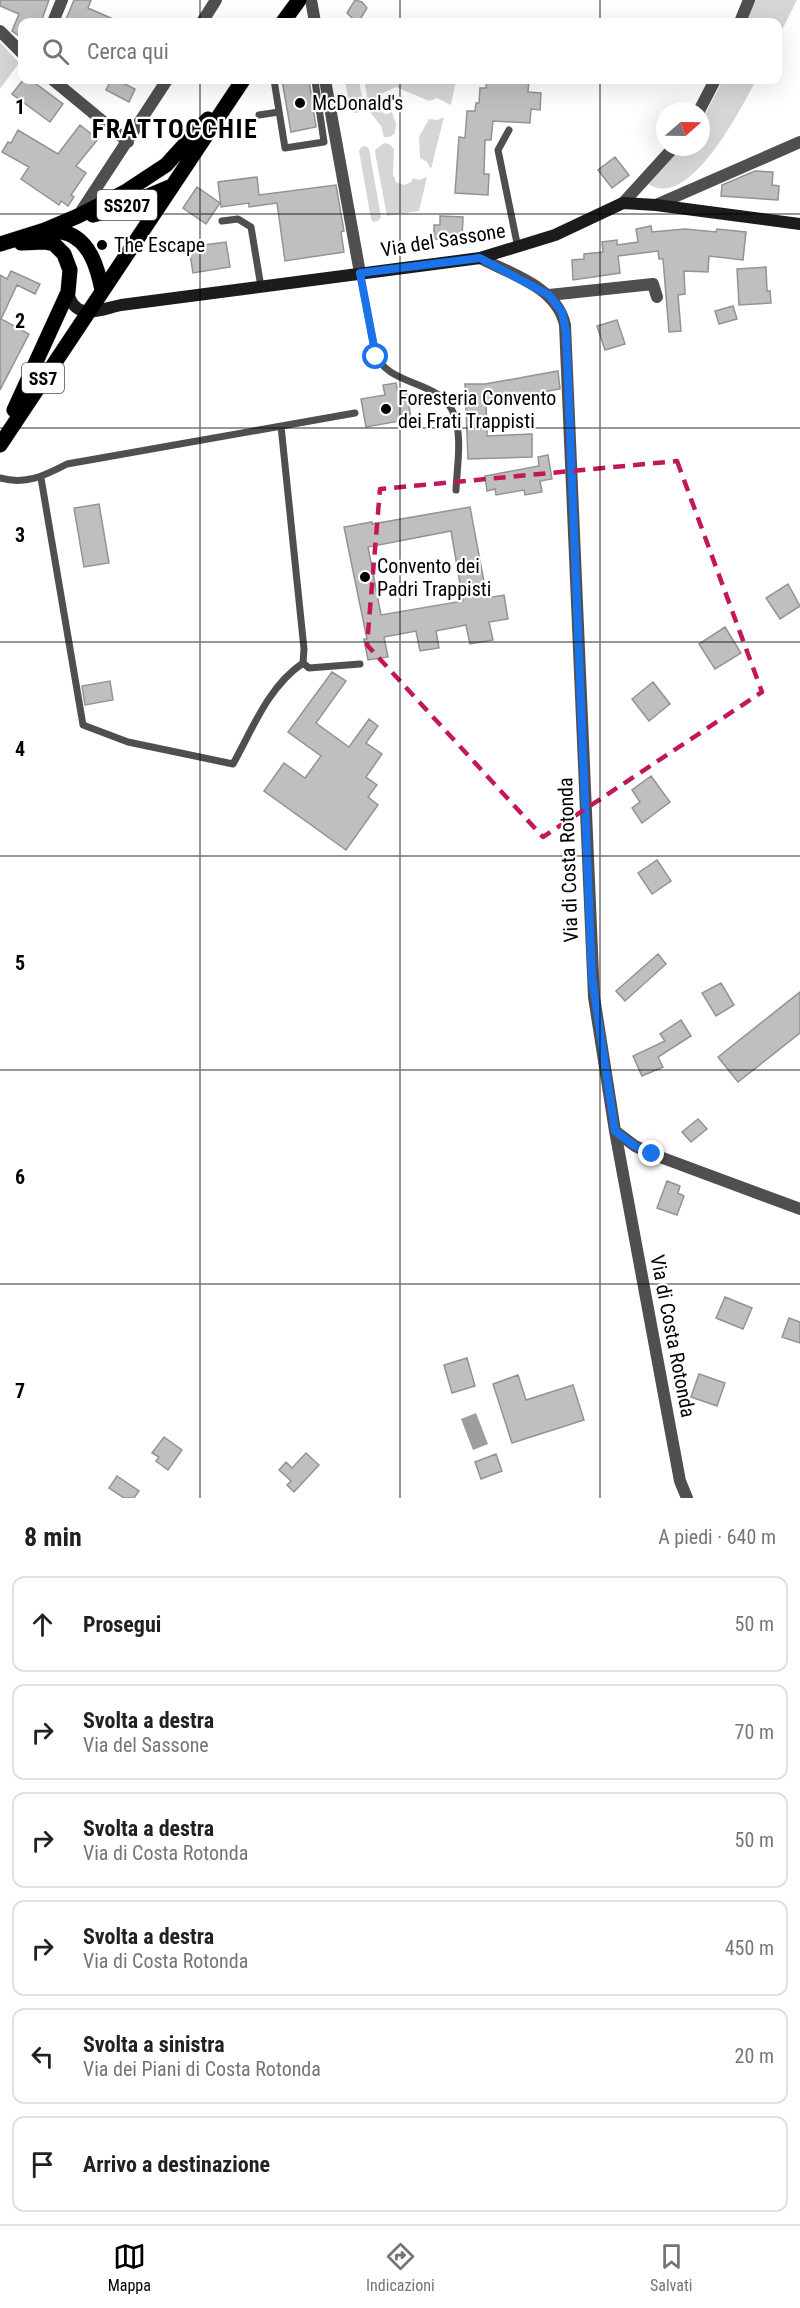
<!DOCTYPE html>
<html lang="it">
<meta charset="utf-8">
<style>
body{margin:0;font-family:"Roboto Condensed",sans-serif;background:#f2f2f2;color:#202124}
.compass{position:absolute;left:656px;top:102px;width:54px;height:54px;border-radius:50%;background:#fff;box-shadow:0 6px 24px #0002;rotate:70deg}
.stop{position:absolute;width:18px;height:18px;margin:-14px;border:4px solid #1a73e8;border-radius:50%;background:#fff}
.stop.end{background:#1a73e8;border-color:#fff;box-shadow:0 2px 6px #0008}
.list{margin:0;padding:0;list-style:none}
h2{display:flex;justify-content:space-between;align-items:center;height:78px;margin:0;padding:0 24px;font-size:26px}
h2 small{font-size:20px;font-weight:400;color:#757577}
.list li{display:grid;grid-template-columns:39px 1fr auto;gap:18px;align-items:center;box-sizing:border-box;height:96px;margin:0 12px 12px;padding:0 12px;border:2px solid #e0e0e0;border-radius:12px}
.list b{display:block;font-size:22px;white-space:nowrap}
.list p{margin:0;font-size:20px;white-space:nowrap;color:#757577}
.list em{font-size:20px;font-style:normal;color:#757577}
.icon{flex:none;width:33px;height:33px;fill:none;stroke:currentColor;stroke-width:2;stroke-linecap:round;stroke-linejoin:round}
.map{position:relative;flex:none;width:800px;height:1498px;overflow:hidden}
.search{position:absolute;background:#fff;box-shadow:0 6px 24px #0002;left:18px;right:18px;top:18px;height:66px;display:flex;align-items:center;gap:15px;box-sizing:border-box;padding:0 21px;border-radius:12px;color:#757577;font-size:22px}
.sheet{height:726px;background:#fff}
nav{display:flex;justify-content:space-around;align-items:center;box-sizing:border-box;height:84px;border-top:2px solid #e0e0e0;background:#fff;font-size:16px;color:#757577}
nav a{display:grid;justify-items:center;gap:3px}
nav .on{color:#000}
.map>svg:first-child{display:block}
.green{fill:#d6d6d6}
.water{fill:#9d9d9d}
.building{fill:#bfbfbf;stroke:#939393;stroke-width:1.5;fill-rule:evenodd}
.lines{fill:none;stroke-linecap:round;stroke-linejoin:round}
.primary-casing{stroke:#dbdbdb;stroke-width:16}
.service{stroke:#4f4f4f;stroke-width:7}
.minor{stroke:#4f4f4f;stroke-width:12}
.tertiary{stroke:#4f4f4f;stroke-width:12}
.secondary{stroke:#1c1c1c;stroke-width:12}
.primary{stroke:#000;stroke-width:15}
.route{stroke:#1a73e8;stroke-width:8}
.marked{fill:none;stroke:#c2185b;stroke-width:4.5;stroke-dasharray:12 8;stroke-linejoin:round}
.grid{fill:none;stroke:#000;stroke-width:1.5;stroke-opacity:0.55}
.poi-dot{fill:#000;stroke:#fff;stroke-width:2}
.labels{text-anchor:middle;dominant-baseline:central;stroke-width:4.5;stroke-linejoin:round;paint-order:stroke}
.shield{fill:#fff;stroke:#4c4c4c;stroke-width:1.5}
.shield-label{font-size:18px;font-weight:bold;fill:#000}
.poi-label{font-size:20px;fill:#000;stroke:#fff;text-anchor:start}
.street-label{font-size:20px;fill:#000;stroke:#fff}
.district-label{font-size:26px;font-weight:bold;letter-spacing:1.5px;fill:#000;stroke:#fff}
.grid-label{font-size:20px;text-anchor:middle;font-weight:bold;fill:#000;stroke:#fff;stroke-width:4.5;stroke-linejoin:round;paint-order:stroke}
</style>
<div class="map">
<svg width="800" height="1498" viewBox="0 0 800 1498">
<rect width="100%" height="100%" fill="#fff"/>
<!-- green -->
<path class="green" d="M755 0H797L778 38V22H746Z
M0 42 19 63 0 89Z
M345 80H359L364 108 361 112 355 113 350 110Z
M364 80H456L451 105 437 98 429 101 396 87 379 95 375 102 378 110 386 114 392 112 396 124 395 133 390 137H384L381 126 370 112Z
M723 80H756C742 107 688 214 647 183L682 147H701V122Z
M444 117 431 169 427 162 420 158 419 137 429 119 437 120Z
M384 143 389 144 394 149 393 174 396 182 404 185 411 182 413 178 419 180 427 177 419 211 387 216 375 152 376 149Z
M366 146 369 149 381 217 378 221 373 222 371 219 359 151 361 147Z"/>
<!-- water -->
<path class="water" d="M476 1413 488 1444 473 1450 461 1419Z"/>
<!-- building -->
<path class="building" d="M0 0H49L41 22H22V38L12 31 19 14 0 6Z
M74 0H91L88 8 120 22H65Z
M355 0 362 2 367 8 359 21 352 18 347 13Z
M23 80H31L63 104 50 122 12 94Z
M111 80H117L135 89 129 102 106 90Z
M282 80H309L316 127 291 132Z
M487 80H529L528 92 541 93 540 110 531 109 530 123 493 121 491 140H485L484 174H489L488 195 455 193 459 137 465 138 467 111H475L476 103H479L480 88H486Z
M80 125 98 139 76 166 86 173 71 195 74 197 68 206 61 201 59 205 21 179 29 167 2 152 8 142 11 143 18 130 58 154Z
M615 157 629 175 612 188 598 170Z
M755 171 773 172 772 185 779 186 778 200 721 196 722 185Z
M257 177 259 195 336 185 344 231 341 232 344 252 285 261 277 203 249 207V203L221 207 218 182Z
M197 187 220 203 206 224 183 208Z
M440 216 463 217 462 239H434V225H440Z
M651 226 652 232 685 229 716 232 717 229 746 232 743 260 709 256 708 272 684 271 685 294 678 295 681 331 669 332 663 259H659L658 251 618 256 620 273 573 280 572 260 584 259V254L603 252 602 242 617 240V245L638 242 636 229Z
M226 242 230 267 193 273 189 247Z
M766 267 767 291H770L771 303 739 305 737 269Z
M11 271 40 284 35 294 17 285 1 319 29 334 0 390V275L7 279Z
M733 306 737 319 719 324 715 311Z
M617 320 625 344 605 350 597 326Z
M558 371 560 389 486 402 487 436 532 434V457L468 459 465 384H485Z
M396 383 398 394 407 393 411 419 366 427 361 399 385 395 383 385Z
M548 455 552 479 540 481 542 492 525 495 524 490 496 495 495 489 487 491 485 476 539 466 538 457Z
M99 504 109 563 84 567 74 508Z
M470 507 487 598 504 595 508 619 489 622 493 640 470 644 466 625 436 631 439 648 420 651 416 631 384 637 388 657 368 660 364 639H367L344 527 372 522V524ZM451 531 463 601 381 615 368 547Z
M788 584 800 606 780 619 766 598Z
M725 627 741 653 715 669 699 644Z
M332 672 346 681 316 723 349 747 369 719 378 726 366 743 382 754 366 777 377 785 368 797 378 805 346 850 264 791 284 763 305 778 321 756 288 732Z
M110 681 113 700 85 705 82 686Z
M653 682 670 704 649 721 632 699Z
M651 776 670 802 642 823 632 808 640 802 632 790Z
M657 860 671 881 652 894 638 873Z
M658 954 666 964 625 1001 616 991Z
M721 983 734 1005 716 1016 702 993Z
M800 992V1033L738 1082 718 1057Z
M681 1020 691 1036 658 1057 663 1067 642 1076 633 1056 665 1041 660 1034Z
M698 1119 707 1129 691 1142 682 1132Z
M667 1181 680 1186 678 1193 684 1196 677 1215 657 1208Z
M725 1297 752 1308 743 1329 716 1318Z
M789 1318 800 1322V1343L782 1337Z
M467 1358 475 1386 452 1393 444 1365Z
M699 1374 725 1383 717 1406 691 1397Z
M518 1375 526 1400 573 1385 584 1420 512 1443 493 1384Z
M164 1437 182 1450 168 1470 156 1461 159 1457 152 1453Z
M306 1453 319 1465 294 1492 287 1485 291 1481 279 1470 286 1462 292 1468Z
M496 1454 502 1471 481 1479 475 1462Z
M117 1476 139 1491 134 1498H124L109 1488Z"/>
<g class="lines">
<!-- primary casing -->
<g class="primary-casing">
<path id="primary" d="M283 22 299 0
M93 215 120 208 172 186
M45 230C52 231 62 231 69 234 91 243 98 270 102 290
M0 244 45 230 78 216 125 192 166 165 208 119
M14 410 68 292 70 270 64 254 54 244 45 242 21 243
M0 445 243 80"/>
</g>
<!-- service -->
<path class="service" d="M274 80 285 148 324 142 315 81 316 80
M259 115 279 112
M509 130 498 150 518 248
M222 221 238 219 251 227 261 287
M360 273 375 352C386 387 439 379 453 412 463 435 457 466 456 490
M0 478C26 485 44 476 67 464L355 413
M41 478 83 725 128 742 233 764C253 728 268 687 303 663L304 649 281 426
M303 663 309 668 360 664"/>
<!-- minor -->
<path class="minor" d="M311 0 315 22
M53 22 62 0
M202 22 216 0
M0 31 22 53
M53 80 128 142
M325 80 360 273
M656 205 800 142
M78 216 167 80
M480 258C511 274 557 287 565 325L594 997 615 1131 680 1481 687 1498
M549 295 653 284 657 297
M615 1131 635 1146 652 1154 800 1209"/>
<!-- tertiary -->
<path class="tertiary" d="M740 22 749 0
M699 111 715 80
M623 203 674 147"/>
<!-- secondary -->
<path class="secondary" d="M68 292C75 322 98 310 121 305L480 258 555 235 623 203 656 205 800 224"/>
<!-- primary -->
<use href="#primary" class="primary"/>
</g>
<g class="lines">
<!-- route -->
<path class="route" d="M376 357 360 273 480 258 549 295 562 312 566 332 592 978 615 1131 635 1146 652 1154"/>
</g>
<!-- marked area -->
<path class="marked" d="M677 461 762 692 543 837 367 645 380 489Z"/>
<!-- grid -->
<path class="grid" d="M200 0V22M400 0V22M600 0V22M200 80V1498M400 80V1498M600 80V1498M0 214H800M0 428H800M0 642H800M0 856H800M0 1070H800M0 1284H800"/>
<!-- markers -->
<g class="poi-dot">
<circle cx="300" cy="103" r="6"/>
<circle cx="102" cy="245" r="6"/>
<circle cx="386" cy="409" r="6"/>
<circle cx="365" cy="577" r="6"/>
</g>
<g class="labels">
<!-- shield labels -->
<g class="shield">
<rect x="97" y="190" width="60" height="30" rx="4.5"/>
<rect x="22" y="363" width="42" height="30" rx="4.5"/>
</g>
<g class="shield-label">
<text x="127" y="205">SS207</text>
<text x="43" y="378">SS7</text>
</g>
<!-- poi labels -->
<g class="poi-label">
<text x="312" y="103">McDonald's</text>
<text x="114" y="245">The Escape</text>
<text x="398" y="398">Foresteria Convento<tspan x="398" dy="23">dei Frati Trappisti</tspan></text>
<text x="377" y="566">Convento dei<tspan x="377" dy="23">Padri Trappisti</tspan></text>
</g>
<!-- street labels -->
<g class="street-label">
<text transform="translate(443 240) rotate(-9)">Via del Sassone</text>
<text transform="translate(568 860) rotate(-92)">Via di Costa Rotonda</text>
<text transform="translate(673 1336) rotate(79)">Via di Costa Rotonda</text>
</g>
<!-- district labels -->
<g class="district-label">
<text x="175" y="129">FRATTOCCHIE</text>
</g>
</g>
<g class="grid-label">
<text x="20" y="114">1</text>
<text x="20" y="328">2</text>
<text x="20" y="542">3</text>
<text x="20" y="756">4</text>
<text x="20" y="970">5</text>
<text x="20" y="1184">6</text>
<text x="20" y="1398">7</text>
</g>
</svg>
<svg class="compass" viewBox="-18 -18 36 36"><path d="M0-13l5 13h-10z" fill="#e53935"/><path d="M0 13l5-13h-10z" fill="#757577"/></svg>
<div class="stop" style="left:376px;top:357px"></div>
<div class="stop end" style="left:652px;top:1154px"></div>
<div class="search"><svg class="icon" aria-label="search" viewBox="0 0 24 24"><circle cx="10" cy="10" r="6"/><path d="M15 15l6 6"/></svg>Cerca qui</div>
</div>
<section class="sheet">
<h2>8 min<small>A piedi · 640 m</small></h2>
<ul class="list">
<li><svg class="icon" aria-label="ahead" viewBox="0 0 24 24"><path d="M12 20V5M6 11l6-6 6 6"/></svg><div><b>Prosegui</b></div><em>50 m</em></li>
<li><svg class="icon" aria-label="right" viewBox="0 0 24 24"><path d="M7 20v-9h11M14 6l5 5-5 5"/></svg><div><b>Svolta a destra</b><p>Via del Sassone</p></div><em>70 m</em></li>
<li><svg class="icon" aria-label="right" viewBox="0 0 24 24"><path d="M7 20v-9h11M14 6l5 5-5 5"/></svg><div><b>Svolta a destra</b><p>Via di Costa Rotonda</p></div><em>50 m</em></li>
<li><svg class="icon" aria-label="right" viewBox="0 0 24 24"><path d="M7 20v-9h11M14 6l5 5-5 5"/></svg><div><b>Svolta a destra</b><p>Via di Costa Rotonda</p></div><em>450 m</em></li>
<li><svg class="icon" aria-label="left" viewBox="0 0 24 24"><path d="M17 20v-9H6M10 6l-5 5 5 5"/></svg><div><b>Svolta a sinistra</b><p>Via dei Piani di Costa Rotonda</p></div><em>20 m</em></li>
<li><svg class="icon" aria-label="arrive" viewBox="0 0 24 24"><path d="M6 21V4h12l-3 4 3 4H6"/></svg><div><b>Arrivo a destinazione</b></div></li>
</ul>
</section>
<nav>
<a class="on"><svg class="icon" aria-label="map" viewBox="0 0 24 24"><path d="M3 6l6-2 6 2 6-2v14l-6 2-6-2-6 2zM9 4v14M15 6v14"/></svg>Mappa</a>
<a><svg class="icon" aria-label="directions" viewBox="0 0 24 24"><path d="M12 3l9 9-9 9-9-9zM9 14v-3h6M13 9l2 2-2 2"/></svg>Indicazioni</a>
<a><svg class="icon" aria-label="saved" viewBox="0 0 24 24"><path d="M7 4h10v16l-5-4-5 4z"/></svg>Salvati</a>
</nav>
